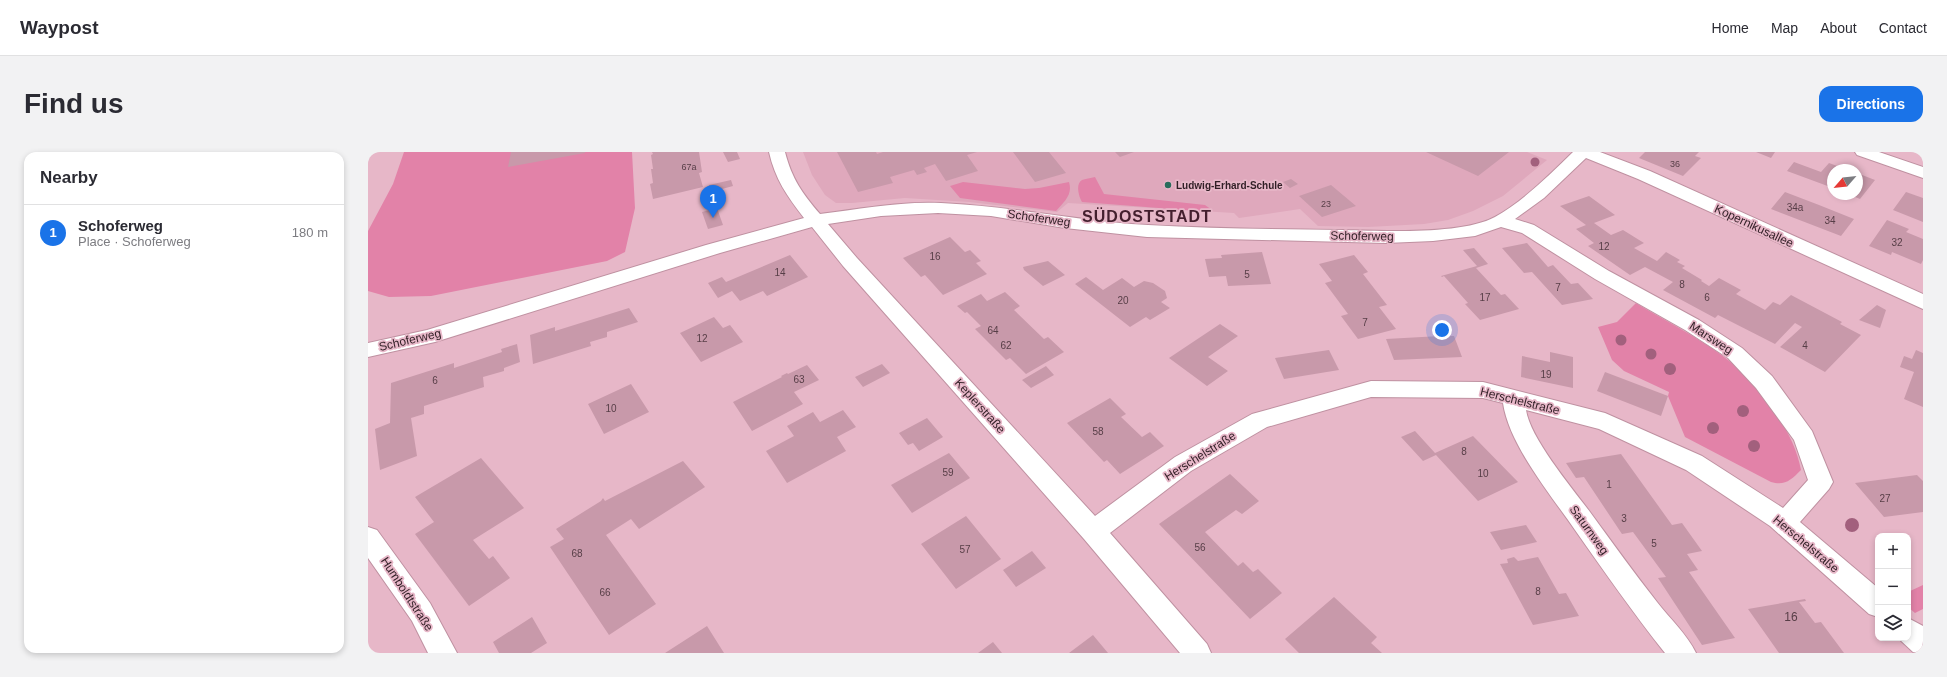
<!DOCTYPE html>
<meta charset="utf-8">
<style>
body{margin:0;font-family:Helvetica,sans-serif;background:#f2f2f3;color:#2b2b33}
.controls{position:absolute;right:12px;bottom:12px;display:grid;overflow:hidden;border-radius:8px;box-shadow:0 2px 6px #0003}
.controls button{width:36px;height:36px;display:grid;place-items:center;padding:0;border:0;border-bottom:1px solid #e1e1e2;background:#fff;color:#2b2b33;font:20px sans-serif}
.compass{position:absolute;left:1459px;top:12px;width:36px;height:36px;border-radius:50%;background:#fff;box-shadow:0 2px 6px #0003;rotate:242deg}
.you{position:absolute;left:1074px;top:178px;width:14px;height:14px;margin:-10px;border:3px solid #fff;border-radius:50%;background:#1a73e8;box-shadow:0 0 0 6px #1a73e833}
.badge{display:grid;place-items:center;width:26px;height:26px;border-radius:50%;background:#1a73e8;color:#fff;font-size:13px;font-weight:700}
.pin{position:absolute;translate:-50% -33px;filter:drop-shadow(0 1px 2px #0008)}
.pin::after{content:'';position:absolute;top:21px;width:14px;height:12px;background:inherit;clip-path:polygon(0 0,100% 0,50% 100%)}
.list{margin:0;padding:0;list-style:none}
h2{display:flex;justify-content:space-between;align-items:center;height:52px;margin:0;padding:0 16px;font-size:17px}
h2 small{font-size:13px;font-weight:400;color:#7c7c81}
.list li{display:grid;grid-template-columns:26px 1fr auto;gap:12px;align-items:center;box-sizing:border-box;height:56px;padding:0 16px;border-top:1px solid #e1e1e2}
.list b{display:block;font-size:15px;white-space:nowrap}
.list p{margin:0;font-size:13px;white-space:nowrap;color:#7c7c81}
.list em{font-size:13px;font-style:normal;color:#7c7c81}
.icon{flex:none;width:22px;height:22px;fill:none;stroke:currentColor;stroke-width:2;stroke-linecap:round;stroke-linejoin:round}
.map{position:relative;flex:none;width:1555px;height:501px;overflow:hidden;border-radius:12px}
header{display:flex;align-items:center;gap:24px;box-sizing:border-box;height:56px;padding:0 20px;background:#fff;border-bottom:1px solid #e1e1e2}
header strong{font-size:19px}
nav{display:flex;gap:22px;margin-inline-start:auto;font-size:14px}
.intro{display:flex;align-items:center;justify-content:space-between;box-sizing:border-box;height:96px;padding:0 24px}
h1{margin:0;font-size:28px}
.button{padding:10px 18px;border-radius:12px;background:#1a73e8;color:#fff;font-size:14px;font-weight:700}
main{display:flex;gap:24px;padding:0 24px}
aside{flex:1;background:#fff;border-radius:12px;box-shadow:0 2px 6px #0003}
.map>svg:first-child{display:block}
.built{fill:#dfa8bc}
.green{fill:#e282a8}
.building{fill:#c899aa}
.lines{fill:none;stroke-linecap:round;stroke-linejoin:round}
.minor-casing{stroke:#bf91a1;stroke-width:2}
.minor{fill:#fff;fill-rule:evenodd}
.tree{fill:#a2607d}
.poi-dot{fill:#296c5c;stroke:#e7b7c8;stroke-width:1.5}
.labels{text-anchor:middle;dominant-baseline:central;stroke-width:3.5;stroke-linejoin:round;paint-order:stroke}
.far-number-label{font-size:9px;fill:#573e47}
.far-poi-label{font-size:10px;font-weight:bold;fill:#311f26;stroke:#e7b7c8;text-anchor:start}
.number-label{font-size:10px;fill:#573e47}
.street-label{font-size:12px;fill:#311f26;stroke:#e7b7c8}
.near-number-label{font-size:12px;fill:#573e47}
.district-label{font-size:16px;font-weight:bold;letter-spacing:1px;fill:#441f2e;stroke:#e7b7c8}
</style>
<header>
<strong>Waypost</strong>
<nav><a>Home</a><a>Map</a><a>About</a><a>Contact</a></nav>
</header>
<div class="intro"><h1>Find us</h1><a class="button">Directions</a></div>
<main>
<aside>
<h2>Nearby<small></small></h2>
<ul class="list">
<li><span class="badge">1</span><div><b>Schoferweg</b><p>Place · Schoferweg</p></div><em>180 m</em></li>
</ul>
</aside>
<div class="map">
<svg width="1555" height="501" viewBox="0 0 1555 501">
<rect width="100%" height="100%" fill="#e7b7c8"/>
<!-- built -->
<path class="built" d="M435 0H1159L1179 8 1135 44 1105 59 1080 68 1056 72 1000 75 950 74 932 57 871 66 866 61 700 51 689 60 601 50 537 46 484 51H468L457 43 444 23Z"/>
<!-- green -->
<path class="green" d="M36 0H264L267 56 257 100 239 109 63 144 21 145 0 139V79L25 32Z
M727 25 736 42 837 53 844 58 842 60 714 50C711 45 707 32 714 28 717 27 723 26 727 25Z
M595 30 657 37 671 36 701 30C705 43 696 50 688 59L592 46 582 34Z
M1268 151C1309 176 1355 197 1387 233 1393 240 1399 249 1405 258 1418 275 1429 296 1433 318 1423 328 1417 334 1403 330L1317 285 1300 244 1301 240 1256 219 1244 208 1230 175 1249 170Z
M1555 433V457L1547 461 1540 455V440Z"/>
<!-- building -->
<path class="building" d="M143 0H217V1L140 15Z
M284 0H331L334 20 331 21 335 35 285 47 282 32 285 31 283 17H285L283 3 285 2Z
M355 0H369L372 7 360 10Z
M469 0H508L509 2 515 0H609L599 3 610 19 578 29 567 12 556 16 559 20 549 23 546 18 522 25 525 31 490 40Z
M645 0H681L698 21 667 30Z
M747 0H766L752 5Z
M1058 0H1141L1110 24Z
M1277 0H1331L1327 4 1333 6 1315 24 1271 6Z
M1388 0H1407L1403 6Z
M1426 10 1453 20 1461 11 1480 18H1465V36L1419 19Z
M1489 21 1507 28 1492 47 1480 42H1489Z
M923 27 930 32 922 36 915 30Z
M363 28 365 34 339 41 338 36 341 35V33Z
M963 33 988 54 954 65 931 44Z
M1417 40 1451 53 1486 67 1473 84 1403 57Z
M1538 40 1555 46V70L1525 58Z
M1221 44 1247 63 1226 71 1243 83 1255 78 1276 91 1266 96 1289 109 1298 100 1312 108 1309 110 1317 114 1314 116 1334 128 1333 129 1341 134 1351 126 1373 138 1368 142 1397 158 1405 150 1412 153 1423 143 1474 170 1472 172 1493 183 1457 220 1412 195 1434 175 1427 171 1407 192 1350 163 1347 166 1295 138 1305 130 1277 115 1262 123 1220 94 1226 91 1208 77 1218 73 1192 54Z
M349 56 355 73 340 77 334 60Z
M1519 68 1541 77 1538 80 1555 87V108L1553 112 1524 100 1523 103 1501 94Z
M582 85 597 100 602 98 613 109 608 111 619 122 575 143 557 123 553 125 535 106Z
M1159 91 1180 115 1185 113 1203 132 1210 131 1225 147 1194 153 1164 120 1156 121 1134 96Z
M1106 96 1120 112 1108 116 1133 143 1137 142 1151 157 1112 168 1097 152 1100 151 1076 124 1074 125 1073 124 1109 114 1095 98Z
M894 100 903 132 860 134 858 124 841 125 837 107 854 106 853 103Z
M422 103 440 125 399 144 395 139 372 149 364 139 350 146 340 131 354 125 358 130Z
M986 103 1000 120 995 122 1019 153 1011 155 1028 177 990 187 973 164 980 162 957 131 964 129 951 112Z
M680 109 697 123 675 134 656 118 655 115Z
M718 125 735 138 754 126 766 135 776 129 785 131 797 139 799 146 793 150 802 156 782 168 778 165 762 175 707 132Z
M637 140 652 154 646 158 676 187 680 185 696 200 658 222 642 206 638 208 607 177 613 174 599 160 597 161 589 154 613 142 619 149Z
M1509 153 1518 158 1512 176 1491 168Z
M261 156 270 170 239 180V185L222 190 223 194 165 212 162 183 187 175V179Z
M346 165 355 176 362 173 375 190 333 210 312 181Z
M852 172 870 184 840 205 860 219 839 234 801 206Z
M1072 184H1086L1094 205 1026 208 1018 187Z
M149 192 152 210 136 216V219L115 225 116 235 56 254V262L43 266 49 304 12 318 7 277 22 271 23 231 86 211V216L134 200 133 197Z
M961 198 971 218 916 227 907 206Z
M1548 198 1555 201V255L1536 247 1546 220 1532 215 1536 204 1544 207Z
M1182 200 1205 205V236L1153 225 1154 204 1182 210Z
M514 212 522 221 495 235 487 225Z
M439 213 451 228 426 240 435 252 384 279 365 250 414 225 413 224 419 221 420 222Z
M678 214 686 223 663 236 654 228Z
M1237 220 1300 244 1293 264 1229 239Z
M263 232 281 260 236 282 220 252Z
M742 246 758 262 753 265 774 285 782 280 796 294 752 322 739 308 736 310 699 271Z
M475 258 488 275 469 285 478 299 419 331 398 299 426 284 419 274 445 260 452 270Z
M559 266 575 285 551 299 545 291 540 293 531 281Z
M1047 279 1067 301 1105 284 1150 330 1110 349 1068 303 1055 309 1033 285Z
M581 301 602 326 544 361 523 333Z
M1253 302 1304 373 1314 371 1334 399 1319 402 1330 418 1321 420 1367 486 1334 493 1290 426 1298 425 1265 380 1254 382 1216 325 1208 326 1198 311Z
M113 306 156 356 105 388 121 407 125 404 142 426 101 454 47 382 66 370 47 345Z
M315 309 337 335 271 377 263 367 238 383 288 452 241 483 182 395 196 387 188 377 233 349 235 346 237 349Z
M862 322 891 349 874 362 868 358 837 380 870 414 875 410 885 420 890 417 914 441 882 467 791 372Z
M1549 323 1555 329V360L1516 365 1487 331Z
M598 364 633 407 588 437 553 392Z
M1158 373 1169 390 1133 398 1122 380Z
M664 399 678 416 648 435 635 418Z
M1146 405 1150 409 1170 405 1191 442 1198 441 1211 464 1165 473 1132 412 1140 411 1139 407Z
M966 445 1009 485 1003 491 1014 501H931L917 487Z
M1437 447 1438 449 1431 450 1447 471 1453 470 1476 501H1411L1380 457Z
M164 465 179 491 163 501H131L125 490Z
M339 474 356 501H297Z
M725 483 740 501H701Z
M625 490 634 501H610Z"/>
<g class="lines">
<!-- minor casing -->
<g class="minor-casing">
<path id="minor" d="M401 0H417C424 27 434 41 452 62 492 57 533 49 573 51 642 54 710 69 780 73 845 77 910 77 976 78 1014 79 1094 83 1127 65 1156 49 1182 22 1205 0H1232L1282 19 1555 142V157L1270 27 1218 6 1176 46 1147 67 1166 73 1241 119 1331 168 1374 196 1404 224 1444 279 1465 330 1461 337 1432 370 1510 436V465L1501 462 1402 374 1318 318 1231 277 1158 258C1162 286 1204 336 1222 360 1244 390 1266 421 1289 450 1302 467 1319 482 1328 501H1297C1265 461 1236 419 1207 378 1183 343 1141 293 1135 251L1115 246 1003 245 899 275 823 319 742 381 839 492 843 501H812L716 387 475 114 444 75 352 101 67 190 0 205V191L59 178 338 93 436 66C419 44 407 27 401 0ZM570 61 623 64 697 76 779 85 1018 91 1065 89 1107 84 1133 75 1154 81 1227 127 1317 178 1360 206 1388 236 1426 288 1440 328 1415 356 1334 304 1237 261 1115 230 1003 229 884 262 807 305 727 364 489 106 460 72 513 64Z
M1487 0H1511L1555 15V26L1489 3Z
M0 375 9 378 62 451 89 501H60L44 469 0 406Z
M1540 466 1555 474V501L1545 500 1530 486H1540Z"/>
</g>
<!-- minor -->
<use href="#minor" class="minor"/>
</g>
<!-- trees -->
<g class="tree">
<circle cx="1167" cy="10" r="4.5"/>
<circle cx="1253" cy="188" r="5.5"/>
<circle cx="1283" cy="202" r="5.5"/>
<circle cx="1302" cy="217" r="6"/>
<circle cx="1375" cy="259" r="6"/>
<circle cx="1345" cy="276" r="6"/>
<circle cx="1386" cy="294" r="6"/>
<circle cx="1484" cy="373" r="7"/>
</g>
<!-- markers -->
<circle class="poi-dot" cx="800" cy="33" r="4"/>
<g class="labels">
<!-- far-number labels -->
<g class="far-number-label">
<text x="1307" y="12">36</text>
<text x="321" y="15">67a</text>
<text x="958" y="52">23</text>
</g>
<!-- far-poi labels -->
<g class="far-poi-label">
<text x="808" y="33">Ludwig-Erhard-Schule</text>
</g>
<!-- number labels -->
<g class="number-label">
<text x="1427" y="55">34a</text>
<text x="1462" y="68">34</text>
<text x="1529" y="90">32</text>
<text x="1236" y="94">12</text>
<text x="567" y="104">16</text>
<text x="412" y="120">14</text>
<text x="879" y="122">5</text>
<text x="1314" y="132">8</text>
<text x="1190" y="135">7</text>
<text x="1117" y="145">17</text>
<text x="1339" y="145">6</text>
<text x="755" y="148">20</text>
<text x="997" y="170">7</text>
<text x="625" y="178">64</text>
<text x="334" y="186">12</text>
<text x="638" y="193">62</text>
<text x="1437" y="193">4</text>
<text x="1178" y="222">19</text>
<text x="431" y="227">63</text>
<text x="67" y="228">6</text>
<text x="243" y="256">10</text>
<text x="730" y="279">58</text>
<text x="1096" y="299">8</text>
<text x="580" y="320">59</text>
<text x="1115" y="321">10</text>
<text x="1241" y="332">1</text>
<text x="1517" y="346">27</text>
<text x="1256" y="366">3</text>
<text x="1286" y="391">5</text>
<text x="832" y="395">56</text>
<text x="597" y="397">57</text>
<text x="209" y="401">68</text>
<text x="1170" y="439">8</text>
<text x="237" y="440">66</text>
</g>
<!-- street labels -->
<g class="street-label">
<text transform="translate(671 66) rotate(8)">Schoferweg</text>
<text transform="translate(1386 74) rotate(25)">Kopernikusallee</text>
<text transform="translate(994 84) rotate(1)">Schoferweg</text>
<text transform="translate(1343 186) rotate(33)">Marsweg</text>
<text transform="translate(42 188) rotate(-13)">Schoferweg</text>
<text transform="translate(1152 249) rotate(14)">Herschelstraße</text>
<text transform="translate(612 254) rotate(48)">Keplerstraße</text>
<text transform="translate(832 304) rotate(-32)">Herschelstraße</text>
<text transform="translate(1221 378) rotate(54)">Saturnweg</text>
<text transform="translate(1438 392) rotate(40)">Herschelstraße</text>
<text transform="translate(39 442) rotate(57)">Humboldtstraße</text>
</g>
<!-- near-number labels -->
<g class="near-number-label">
<text x="1423" y="465">16</text>
</g>
<!-- district labels -->
<g class="district-label">
<text x="779" y="64">SÜDOSTSTADT</text>
</g>
</g>
</svg>
<div class="controls">
<button>+</button>
<button>−</button>
<button><svg class="icon" aria-label="layers" viewBox="0 0 24 24"><path d="M12 4l9 5-9 5-9-5zM3 14l9 5 9-5"/></svg></button>
</div>
<svg class="compass" viewBox="-18 -18 36 36"><path d="M0-13l5 13h-10z" fill="#e53935"/><path d="M0 13l5-13h-10z" fill="#7c7c81"/></svg>
<div class="you"></div>
<div class="pin badge" style="left:345px;top:66px">1</div>
</div>
</main>
